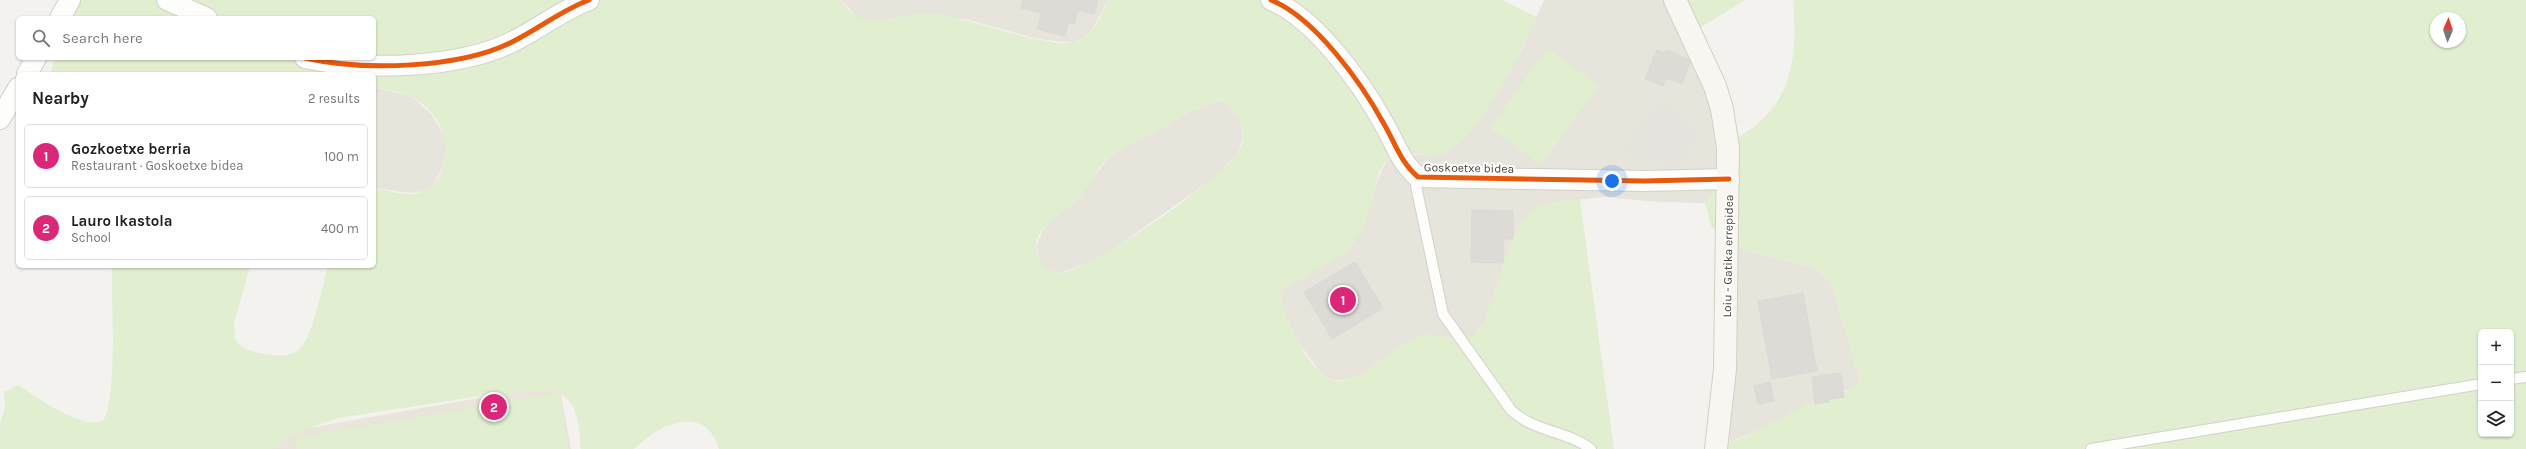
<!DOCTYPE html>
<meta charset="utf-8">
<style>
body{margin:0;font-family:Karla,sans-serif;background:#f6f6f6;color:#222}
.controls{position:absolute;right:12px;bottom:12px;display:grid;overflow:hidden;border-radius:6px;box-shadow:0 1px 3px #0004}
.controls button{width:36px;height:36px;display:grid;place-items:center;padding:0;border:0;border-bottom:1px solid #e0e0e0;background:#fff;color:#222;font:20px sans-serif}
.compass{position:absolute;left:2430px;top:12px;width:36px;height:36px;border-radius:50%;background:#fff;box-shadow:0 1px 3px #0004;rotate:2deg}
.you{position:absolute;left:1612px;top:181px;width:14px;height:14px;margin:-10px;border:3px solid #fff;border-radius:50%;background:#1a73e8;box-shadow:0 0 0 6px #1a73e833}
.badge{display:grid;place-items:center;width:26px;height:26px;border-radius:50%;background:#db2777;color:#fff;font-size:13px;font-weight:700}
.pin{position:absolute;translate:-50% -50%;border:2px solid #fff;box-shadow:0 1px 4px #0006}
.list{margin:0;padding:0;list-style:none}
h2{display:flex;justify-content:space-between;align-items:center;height:52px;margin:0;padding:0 16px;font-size:17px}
h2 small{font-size:13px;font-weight:400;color:#767676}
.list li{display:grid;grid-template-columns:26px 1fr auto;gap:12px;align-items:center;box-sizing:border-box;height:64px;margin:0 8px 8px;padding:0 8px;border:1px solid #e0e0e0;border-radius:6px}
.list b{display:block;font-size:15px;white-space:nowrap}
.list p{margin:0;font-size:13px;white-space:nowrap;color:#767676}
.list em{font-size:13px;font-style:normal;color:#767676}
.icon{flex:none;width:22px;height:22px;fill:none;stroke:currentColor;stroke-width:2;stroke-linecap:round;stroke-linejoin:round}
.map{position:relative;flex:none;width:2526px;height:449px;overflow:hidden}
.search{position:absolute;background:#fff;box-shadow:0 1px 3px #0004;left:16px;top:16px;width:360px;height:44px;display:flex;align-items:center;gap:10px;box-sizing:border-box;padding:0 14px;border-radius:6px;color:#767676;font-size:15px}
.panel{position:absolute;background:#fff;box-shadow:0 1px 3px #0004;left:16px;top:72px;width:360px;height:196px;border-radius:6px}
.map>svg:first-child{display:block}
.residential{fill:#e7e4dc}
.education{fill:#eae5da}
.green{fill:#e1eecf;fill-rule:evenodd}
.parking{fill:#e6e3df}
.building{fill:#dedbd6;stroke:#dcd9d4}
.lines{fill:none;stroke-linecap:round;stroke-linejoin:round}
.lane-casing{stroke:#d2d0cb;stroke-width:12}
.street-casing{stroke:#d2d0cb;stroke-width:22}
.secondary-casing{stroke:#d3cfc5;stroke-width:24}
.lane{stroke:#fdfdfc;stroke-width:10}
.street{stroke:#fdfdfc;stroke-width:20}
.secondary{stroke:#f7f6f1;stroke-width:22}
.cycleway-casing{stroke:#fff;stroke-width:8}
.cycleway{stroke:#e8590c;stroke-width:5}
.labels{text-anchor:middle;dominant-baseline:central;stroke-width:4;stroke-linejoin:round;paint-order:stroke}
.street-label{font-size:12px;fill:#4b4439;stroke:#fff}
</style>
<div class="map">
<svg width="2526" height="449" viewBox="0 0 2526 449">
<rect width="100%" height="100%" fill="#f4f2ee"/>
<!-- residential -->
<path class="residential" d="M841 0H1108L1092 30 1086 37 1074 43 1038 39 965 19 917 14 880 21 866 20 857 17Z
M1544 0H1673L1718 95 1717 188 1713 195 1705 203 1659 202 1603 197 1547 203 1528 214 1520 225 1484 323 1473 337 1346 380H1333L1322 374 1298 342 1285 315 1279 291 1348 251 1386 161 1399 155H1428L1460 143 1498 92 1520 54Z
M374 87 407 95 416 100 431 114 444 135 447 144 444 164 433 185 425 191 410 193 374 188Z
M1220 101 1232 108 1240 121 1243 136 1238 153 1214 178 1115 248 1089 263 1059 273 1049 271 1040 264 1036 247 1043 230 1052 219 1073 204 1110 156 1194 110Z
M1727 242 1754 253 1805 265 1824 275 1834 292 1859 376 1858 383 1853 389 1826 396 1759 430 1730 442 1727 419Z"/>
<!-- education -->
<path class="education" d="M559 384 571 449H240L291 431Z"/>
<!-- green -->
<path class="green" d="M71 0H841C867 40 903 8 939 14 970 19 1050 49 1076 42 1094 37 1101 15 1108 0H1502L1537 17C1522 50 1478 144 1442 154 1427 158 1398 147 1386 161 1374 175 1375 198 1368 215 1364 227 1357 240 1349 249 1341 259 1293 283 1279 291 1284 315 1313 391 1347 380 1373 371 1393 345 1420 336 1437 330 1463 348 1478 332 1485 325 1488 312 1491 302 1500 278 1513 220 1536 207 1549 200 1566 201 1580 200L1614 449H719C707 411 675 418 648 437 643 440 638 447 633 449 627 449 590 449 581 449 579 430 579 402 559 393L569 449H297L296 438 559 393 546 391 487 395 338 418 304 430 272 449H0V424L5 406 4 392 18 385C39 398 78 429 103 421 118 397 111 299 112 266H250L234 323 235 339C241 349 253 352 264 354 274 355 287 358 297 351 313 341 322 285 328 266H374V188C388 191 405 196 419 193 430 190 437 181 441 172 454 143 438 107 407 95 396 91 385 89 374 87V74H50L55 58H374V18H66ZM1220 101C1229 104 1233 109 1237 117 1244 128 1245 140 1239 151 1225 177 1086 275 1058 273 1047 272 1040 265 1037 254 1029 228 1066 213 1080 197 1091 184 1097 168 1110 156L1194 110Z
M1674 0H1745L1690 34Z
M1793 0H2526V449H1727L1730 442C1760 433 1785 414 1814 400 1829 393 1856 397 1859 376L1834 292 1824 275 1805 265 1754 253 1727 242 1711 226 1705 203 1717 188 1724 145C1789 114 1799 68 1793 0ZM2436 18H2460V42H2436ZM2481 332H2511V434H2481Z
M1547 48 1599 85 1541 165 1490 128Z"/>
<!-- parking -->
<path class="parking" d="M1661 104 1699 134 1672 169 1658 158 1640 157 1627 146Z"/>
<!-- building -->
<path class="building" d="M1023 0H1098L1094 14 1078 10 1074 24 1068 22 1065 36 1037 29 1042 13 1021 8Z
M1657 50 1665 53 1666 50 1691 60 1682 84 1666 78 1663 86 1645 79Z
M1472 210 1513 211V239H1504L1503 263 1471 262Z
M1355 262 1383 308 1332 339 1304 292Z
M1803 293 1817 371 1772 379 1758 301Z
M1841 373 1844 397 1829 399V402L1815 404 1812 377Z
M1770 382 1774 401 1758 404 1754 386Z"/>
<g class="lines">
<!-- lane casing -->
<g class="lane-casing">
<path id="lane" d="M1418 177 1416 186 1443 314 1511 410C1534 432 1565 430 1591 449
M2511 379 2526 377
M2091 449 2481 384"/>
</g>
<!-- street casing -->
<g class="street-casing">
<path id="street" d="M167 0 207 18
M1271 0C1315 18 1361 82 1384 124 1395 143 1401 163 1418 177L1644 181 1729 179
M60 18 70 0
M305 58C363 71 460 69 514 41 540 28 562 10 589 0
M27 74 36 58
M0 119 18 88"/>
</g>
<!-- secondary casing -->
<g class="secondary-casing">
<path id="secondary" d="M1675 0 1715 86 1722 109 1728 148 1725 369 1716 449"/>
</g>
<!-- lane -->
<use href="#lane" class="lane"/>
<!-- street -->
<use href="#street" class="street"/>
<!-- secondary -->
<use href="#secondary" class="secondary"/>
<!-- cycleway casing -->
<g class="cycleway-casing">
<path id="cycleway" d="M1271 0C1315 18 1361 82 1384 124 1395 143 1401 163 1418 177L1644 181 1729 179
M305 58C363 71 460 69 514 41 540 28 562 10 589 0"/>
</g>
<!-- cycleway -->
<use href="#cycleway" class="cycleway"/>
</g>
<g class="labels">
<!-- street labels -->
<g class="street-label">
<text transform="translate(1469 168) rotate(1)">Goskoetxe bidea</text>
<text transform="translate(1728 256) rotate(-89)">Loiu - Gatika errepidea</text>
</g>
</g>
</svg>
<div class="controls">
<button>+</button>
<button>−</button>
<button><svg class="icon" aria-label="layers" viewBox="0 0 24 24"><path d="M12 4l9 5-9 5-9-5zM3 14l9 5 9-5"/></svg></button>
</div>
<svg class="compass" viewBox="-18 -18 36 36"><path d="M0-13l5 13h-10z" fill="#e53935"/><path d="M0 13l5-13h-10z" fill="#767676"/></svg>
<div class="you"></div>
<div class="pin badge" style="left:1343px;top:300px">1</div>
<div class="pin badge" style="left:494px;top:407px">2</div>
<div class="search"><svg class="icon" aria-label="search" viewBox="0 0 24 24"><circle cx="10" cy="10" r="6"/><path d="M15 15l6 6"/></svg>Search here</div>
<section class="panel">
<h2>Nearby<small>2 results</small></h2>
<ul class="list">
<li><span class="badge">1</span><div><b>Gozkoetxe berria</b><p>Restaurant · Goskoetxe bidea</p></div><em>100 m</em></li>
<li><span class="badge">2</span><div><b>Lauro Ikastola</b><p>School</p></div><em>400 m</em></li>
</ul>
</section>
</div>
